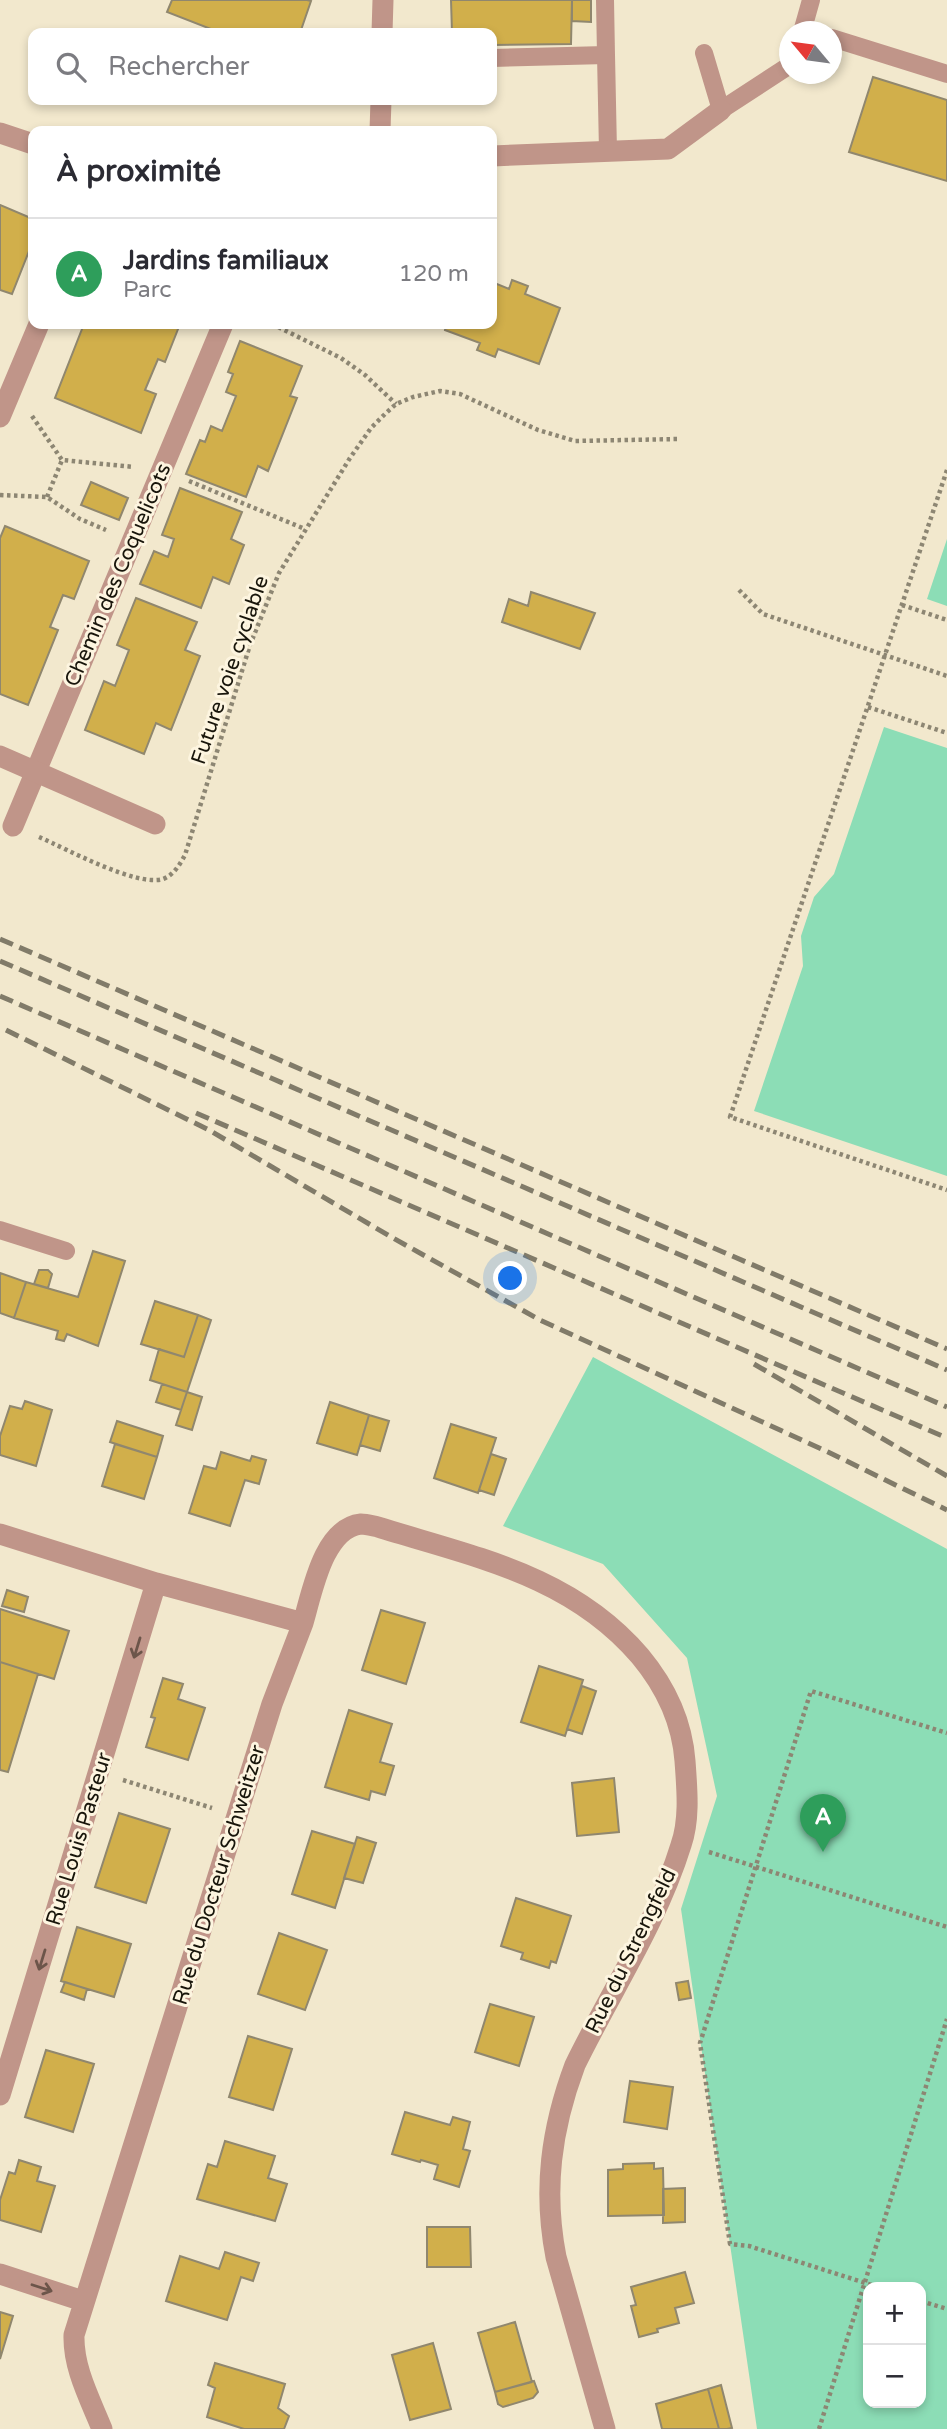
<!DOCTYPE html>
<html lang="fr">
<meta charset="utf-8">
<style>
body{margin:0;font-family:"Varela Round",sans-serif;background:#f2f2f3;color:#2b2b33}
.controls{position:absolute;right:21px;bottom:21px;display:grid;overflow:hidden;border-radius:14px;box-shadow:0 4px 10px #0003}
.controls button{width:63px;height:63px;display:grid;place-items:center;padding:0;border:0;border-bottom:2px solid #e1e1e2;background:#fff;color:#2b2b33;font:35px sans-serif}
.compass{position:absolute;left:779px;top:21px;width:63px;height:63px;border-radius:50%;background:#fff;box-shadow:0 4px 10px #0003;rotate:299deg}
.you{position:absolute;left:511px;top:1279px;width:24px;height:24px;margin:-18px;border:5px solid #fff;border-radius:50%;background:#1a73e8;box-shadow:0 0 0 10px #1a73e833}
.badge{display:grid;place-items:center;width:46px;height:46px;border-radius:50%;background:#3d7990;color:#fff;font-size:23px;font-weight:700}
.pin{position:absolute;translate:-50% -58px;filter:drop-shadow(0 2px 4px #0008)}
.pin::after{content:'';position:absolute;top:37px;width:24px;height:21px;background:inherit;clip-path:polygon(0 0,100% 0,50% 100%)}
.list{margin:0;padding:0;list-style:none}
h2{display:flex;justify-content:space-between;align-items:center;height:91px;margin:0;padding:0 28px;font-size:30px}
h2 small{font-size:23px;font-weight:400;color:#7c7c81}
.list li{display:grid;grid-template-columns:46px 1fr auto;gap:21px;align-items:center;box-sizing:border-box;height:112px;padding:0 28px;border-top:2px solid #e1e1e2}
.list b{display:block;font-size:26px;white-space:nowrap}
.list p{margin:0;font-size:23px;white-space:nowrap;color:#7c7c81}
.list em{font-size:23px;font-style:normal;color:#7c7c81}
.icon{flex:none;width:38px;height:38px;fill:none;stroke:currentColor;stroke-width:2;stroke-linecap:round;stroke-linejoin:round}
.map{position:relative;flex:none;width:947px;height:2429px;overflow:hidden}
.search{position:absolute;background:#fff;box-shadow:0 4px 10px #0003;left:28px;top:28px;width:469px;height:77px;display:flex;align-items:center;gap:18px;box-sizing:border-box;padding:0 24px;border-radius:14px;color:#7c7c81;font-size:26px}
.panel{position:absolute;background:#fff;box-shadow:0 4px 10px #0003;left:28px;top:126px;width:469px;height:203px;border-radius:14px}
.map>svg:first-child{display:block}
.green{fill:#8cddb6;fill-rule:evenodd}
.building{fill:#d1af4b;stroke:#90876e;stroke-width:2}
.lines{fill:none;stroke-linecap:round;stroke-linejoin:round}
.path{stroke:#8d8673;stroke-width:4.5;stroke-dasharray:3.5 3.5;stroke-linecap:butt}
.service{stroke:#c09589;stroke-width:18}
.pedestrian{stroke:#c09589;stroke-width:21}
.minor{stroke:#c09589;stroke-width:21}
.rail{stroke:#817b69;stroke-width:5;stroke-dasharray:14 7;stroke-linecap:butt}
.oneway{stroke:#6c554a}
.labels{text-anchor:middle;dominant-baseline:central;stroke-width:6;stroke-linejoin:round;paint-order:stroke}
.street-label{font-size:21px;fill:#18150b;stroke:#fdf5e0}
</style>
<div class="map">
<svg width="947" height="2429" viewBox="0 0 947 2429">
<rect width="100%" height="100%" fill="#f2e8cd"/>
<!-- green -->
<path class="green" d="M947 539V606L927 599Z
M884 727 947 748V1176L754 1111 803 966 801 936 814 897 834 874Z
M593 1357 947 1549V2429H757L681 1909 717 1796 687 1658 603 1564 503 1526ZM868 2287H921V2403H868Z"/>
<!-- building -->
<path class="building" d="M172 0H307L311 1 300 33H221L167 12Z
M451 0H572L571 44 492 45V33H452Z
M572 0H591V22L572 21Z
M873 77 947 100V181L849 152Z
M0 205 33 219V241L12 294 0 290Z
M512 280 528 286 525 294 560 308 539 364 498 349 495 357 477 350 480 343 445 330 446 326 440 324H492V282L509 289Z
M84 324H180L165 362 158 359 145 390 156 394 141 433 55 398Z
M240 341 302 366 290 396 297 398 268 471 258 466 246 497 186 474 200 440 205 442 211 426 222 431 236 396 226 392 233 374 228 372Z
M91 482 128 498 119 520 81 505Z
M180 488 242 512 231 539 244 545 229 584 213 577 201 608 140 584 154 551 168 557 174 539 162 535Z
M5 526 89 561 74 599 63 595 50 627 58 630 28 705 0 694V538Z
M531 592 595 613 580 649 502 622 509 599 528 606Z
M136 598 197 622 185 650 200 656 171 730 156 723 144 754 85 730 104 681 115 686 129 650 117 645Z
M93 1251 125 1261 98 1346 67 1334 64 1341 56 1339 58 1331 14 1318 26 1282 78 1297Z
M39 1270H48L52 1274 48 1288 34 1284Z
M0 1273 26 1282 14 1318 0 1313Z
M155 1301 198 1315 184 1357 141 1344Z
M198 1315 211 1320 187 1392 150 1380 159 1349 184 1357Z
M162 1384 187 1392 181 1410 156 1402Z
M187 1392 202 1397 192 1430 176 1425Z
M25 1401 52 1410 36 1466 0 1455V1436L10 1406 22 1409Z
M330 1402 369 1415 357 1455 317 1443Z
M369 1415 389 1421 380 1451 360 1445Z
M117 1421 163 1436 157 1457 110 1442Z
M451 1424 496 1438 478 1493 434 1478Z
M115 1444 157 1457 144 1499 102 1486Z
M221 1452 250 1461 252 1456 266 1460 259 1484 245 1480 230 1526 189 1513 204 1466 216 1469Z
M491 1454 506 1459 494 1495 479 1490Z
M7 1590 28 1597 24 1612 2 1606Z
M0 1609 69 1631 54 1679 0 1662Z
M381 1610 425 1623 406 1684 362 1670Z
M0 1662 38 1674 8 1772 0 1770Z
M539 1666 583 1680 565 1736 521 1722Z
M163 1678 183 1684 178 1699 205 1708 188 1760 146 1747 155 1718 151 1717Z
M582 1686 596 1691 582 1734 567 1729Z
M349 1710 392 1724 380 1762 394 1766 385 1795 371 1791 369 1800 325 1787Z
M614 1778 619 1832 577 1836 572 1783Z
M119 1813 170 1829 146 1903 95 1887Z
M312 1831 355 1844 335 1908 292 1894Z
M357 1837 376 1843 363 1883 344 1878Z
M516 1898 571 1916 556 1963 551 1961 549 1968 521 1959 523 1953 501 1946Z
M77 1927 131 1944 114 1997 61 1981Z
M279 1933 327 1950 305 2010 258 1994Z
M688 1981 691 1998 679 2000 676 1983Z
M65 1982 87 1989 84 2000 61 1992Z
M490 2004 534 2017 519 2066 475 2052Z
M248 2036 292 2049 273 2110 229 2097Z
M46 2050 94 2064 73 2132 25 2117Z
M630 2081 673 2087 667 2129 624 2122Z
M405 2112 450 2125 453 2117 470 2122 463 2149 470 2151 459 2187 434 2179 438 2165 421 2160 420 2162 392 2154Z
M225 2141 275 2156 268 2178 287 2184 275 2221 197 2199 208 2164 217 2167Z
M19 2160 41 2167 37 2181 55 2186 41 2232 0 2220V2200L9 2172 15 2174Z
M654 2163V2169L663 2168 664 2215 608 2216V2170L623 2169V2164Z
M685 2188V2222L663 2223V2189Z
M427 2227H470L471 2267H427Z
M225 2252 259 2263 253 2281 241 2277 227 2320 166 2301 180 2256 219 2269Z
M685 2272 694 2303 675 2308 679 2323 657 2329 658 2332 639 2337 631 2306 636 2305 631 2287Z
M0 2312 13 2316 0 2359Z
M515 2322 532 2382 495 2392 478 2333Z
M433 2343 451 2409 410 2420 392 2355Z
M215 2363 285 2384 278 2408 289 2416 284 2429H244L207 2417 215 2388 208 2385Z
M534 2381 538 2392 533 2398 503 2407 498 2404 495 2392Z
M721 2385 732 2428 727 2429H719L708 2389Z
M708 2389 719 2429H662L656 2404Z"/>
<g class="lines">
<!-- path -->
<path class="path" d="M272 324 341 358 365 375 396 404
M32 416 62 460 134 467
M947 470 730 1117 947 1190
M189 481 305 529
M0 495 47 497 80 519 106 530
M47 497 62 460
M739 590 763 614 947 676
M902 605 947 620
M868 707 947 733
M39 837C67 849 136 887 163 879 174 875 180 864 185 855L250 645 279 573 350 458 371 428 385 414 396 404 413 397 440 391 460 394 538 430 575 441 679 439
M123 1780 212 1808
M709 1852 947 1927
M878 2287 749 2246 730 2244 700 2043 811 1691 947 1733
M921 2301 947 2309
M819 2429 947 2019"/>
<!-- service -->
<path class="service" d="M605 0 606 55
M802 32 811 0
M832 38 947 74
M704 53 721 110 790 65
M492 58 606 55 608 151
M0 1230 66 1251"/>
<!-- pedestrian -->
<path class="pedestrian" d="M13 826 223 324"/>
<!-- minor -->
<path class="minor" d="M382 33 383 0
M380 131 381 100
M0 133 33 144
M492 156 668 149 721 110
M0 417 39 324
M0 756 155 824
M0 1534 156 1583 303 1623 272 1704 74 2335C73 2368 90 2399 102 2429
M303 1623C312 1593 323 1528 361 1524 366 1524 373 1526 378 1527 474 1557 571 1575 640 1656 665 1686 682 1721 685 1761 687 1789 690 1819 681 1845 657 1923 610 1993 575 2065 551 2129 543 2190 556 2257L605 2429
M0 2095 156 1583
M0 2274 83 2301"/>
<!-- rail -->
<path class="rail" d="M0 939 947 1349
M0 961 947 1370
M0 996 947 1407
M6 1030 209 1130 393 1238 540 1320 828 1452 947 1510
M196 1113 947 1438
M754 1364 947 1476"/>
</g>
<!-- one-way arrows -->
<defs><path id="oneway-shaft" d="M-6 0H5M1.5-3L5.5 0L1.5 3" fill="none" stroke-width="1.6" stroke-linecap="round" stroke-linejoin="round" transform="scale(1.75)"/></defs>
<g class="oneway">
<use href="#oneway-shaft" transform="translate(137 1648) rotate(107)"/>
<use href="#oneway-shaft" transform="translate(42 1960) rotate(107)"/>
<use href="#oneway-shaft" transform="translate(42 2288) rotate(18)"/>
</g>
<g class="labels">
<!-- street labels -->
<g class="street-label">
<text transform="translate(118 575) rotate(-67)">Chemin des Coquelicots</text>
<text transform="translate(230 670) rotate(-71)">Future voie cyclable</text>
<text transform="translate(79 1839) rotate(-73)">Rue Louis Pasteur</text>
<text transform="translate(219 1875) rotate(-73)">Rue du Docteur Schweitzer</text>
<text transform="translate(631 1951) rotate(-64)">Rue du Strengfeld</text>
</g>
</g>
</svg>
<div class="controls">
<button>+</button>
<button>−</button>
</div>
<svg class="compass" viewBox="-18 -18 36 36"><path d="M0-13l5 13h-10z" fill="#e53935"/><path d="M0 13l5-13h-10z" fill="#7c7c81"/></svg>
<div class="you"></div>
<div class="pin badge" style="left:823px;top:1852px;background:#2e9e5b">A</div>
<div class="search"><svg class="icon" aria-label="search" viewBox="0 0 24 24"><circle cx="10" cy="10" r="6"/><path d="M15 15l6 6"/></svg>Rechercher</div>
<section class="panel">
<h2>À proximité<small></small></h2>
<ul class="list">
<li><span class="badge" style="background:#2e9e5b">A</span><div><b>Jardins familiaux</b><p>Parc</p></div><em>120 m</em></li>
</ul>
</section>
</div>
